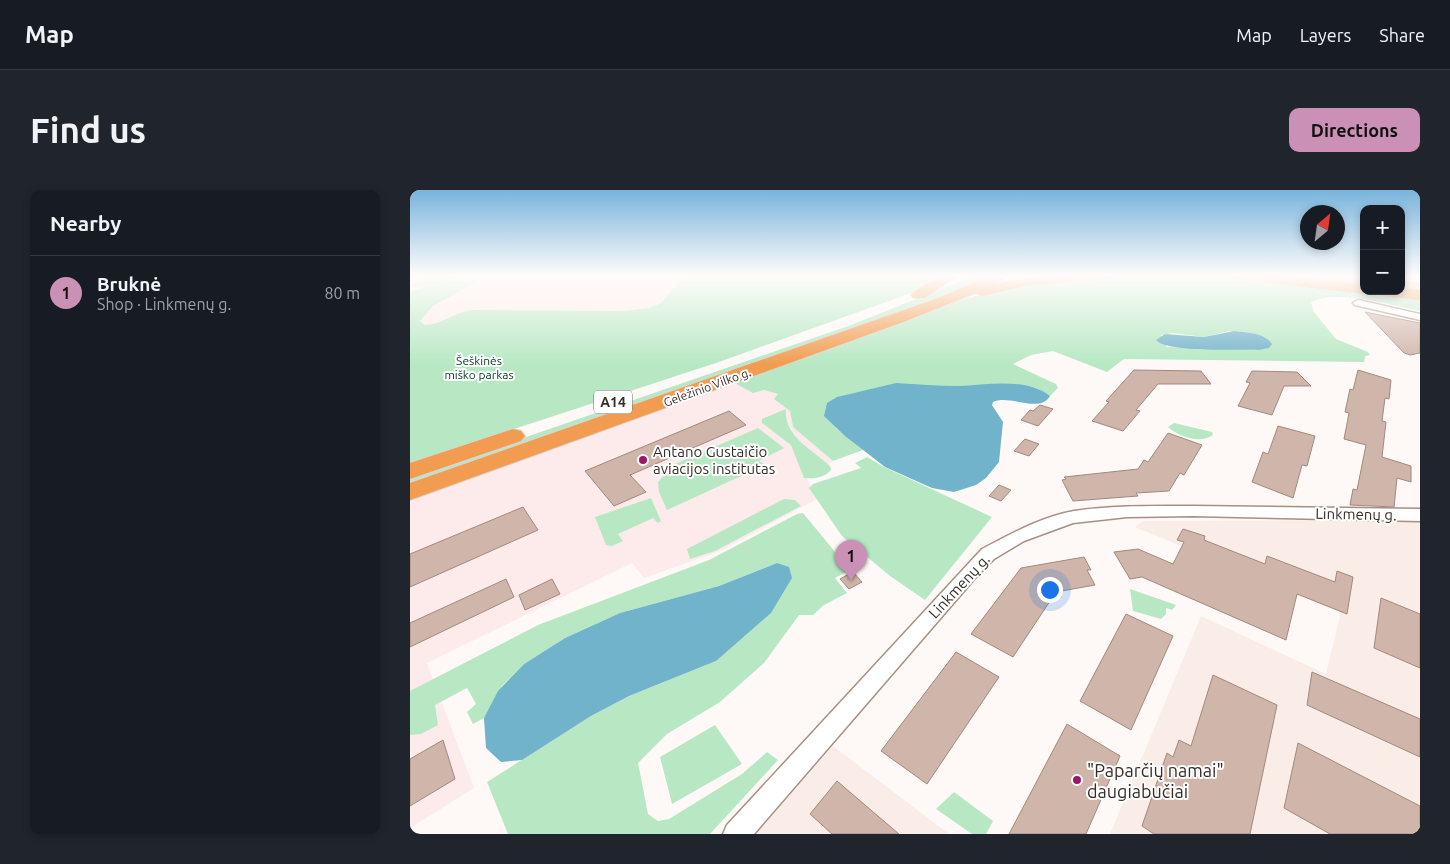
<!DOCTYPE html>
<meta charset="utf-8">
<style>
body{margin:0;font-family:Ubuntu,sans-serif;background:#20242c;color:#f1f3f6}
.controls{position:absolute;right:15px;top:15px;display:grid;overflow:hidden;border-radius:10px;box-shadow:0 2px 8px #0003}
.controls button{width:45px;height:45px;display:grid;place-items:center;padding:0;border:0;border-bottom:1px solid #363941;background:#171b24;color:#f1f3f6;font:25px sans-serif}
.compass{position:absolute;left:890px;top:15px;width:45px;height:45px;border-radius:50%;background:#171b24;box-shadow:0 2px 8px #0003;rotate:29deg}
.you{position:absolute;left:639px;top:399px;width:18px;height:18px;margin:-12px;border:4px solid #fff;border-radius:50%;background:#1a73e8;box-shadow:0 0 0 8px #1a73e833}
.badge{display:grid;place-items:center;width:32px;height:32px;border-radius:50%;background:#cb90b6;color:#111;font-size:16px;font-weight:700}
.pin{position:absolute;translate:-50% -41px;filter:drop-shadow(0 1px 2px #0008)}
.pin::after{content:'';position:absolute;top:26px;width:18px;height:15px;background:inherit;clip-path:polygon(0 0,100% 0,50% 100%)}
.list{margin:0;padding:0;list-style:none}
h2{display:flex;justify-content:space-between;align-items:center;height:65px;margin:0;padding:0 20px;font-size:21px}
h2 small{font-size:16px;font-weight:400;color:#9ea1a6}
.list li{display:grid;grid-template-columns:32px 1fr auto;gap:15px;align-items:center;box-sizing:border-box;height:75px;padding:0 20px;border-top:1px solid #363941}
.list b{display:block;font-size:19px;white-space:nowrap}
.list p{margin:0;font-size:16px;white-space:nowrap;color:#9ea1a6}
.list em{font-size:16px;font-style:normal;color:#9ea1a6}
.map{position:relative;flex:none;width:1010px;height:644px;overflow:hidden;border-radius:10px}
header{display:flex;align-items:center;gap:30px;box-sizing:border-box;height:70px;padding:0 25px;background:#171b24;border-bottom:1px solid #363941}
header strong{font-size:24px}
nav{display:flex;gap:28px;margin-inline-start:auto;font-size:18px}
.intro{display:flex;align-items:center;justify-content:space-between;box-sizing:border-box;height:120px;padding:0 30px}
h1{margin:0;font-size:35px}
.button{padding:12px 22px;border-radius:10px;background:#cb90b6;color:#111;font-size:18px;font-weight:700}
main{display:flex;gap:30px;padding:0 30px}
aside{flex:1;background:#171b24;border-radius:10px;box-shadow:0 2px 8px #0003}
.map>svg:first-child{display:block}
.commercial{fill:#fcebea}
.built{fill:#faece6}
.green{fill:#b7e8c3;fill-rule:evenodd}
.water{fill:#71b3cb}
.building{fill:#d0b6aa;stroke:#a1897d}
.lines{fill:none;stroke-linecap:round;stroke-linejoin:round}
.street-casing{stroke:#a78f83;stroke-width:3}
.primary-casing{stroke:#d7d5d4;stroke-width:3}
.highway-casing{stroke:#d7d5d4;stroke-width:2}
.street{fill:#fff;fill-rule:evenodd}
.primary{fill:#f7c496;fill-rule:evenodd}
.highway{fill:#f19c50;fill-rule:evenodd}
.poi-dot{fill:#9c1768;stroke:#fff;stroke-width:2}
.labels{text-anchor:middle;dominant-baseline:central;stroke-width:4;stroke-linejoin:round;paint-order:stroke}
.far-park-label{font-size:12px;fill:#03421f;stroke:#fff}
.far-street-label{font-size:12px;fill:#372d28;stroke:#fff}
.shield{fill:#fff;stroke:#736c68;stroke-width:1}
.shield-label{font-size:14px;font-weight:bold;fill:#372d28}
.poi-label{font-size:15px;fill:#372d28;stroke:#fff;text-anchor:start}
.street-label{font-size:15px;fill:#372d28;stroke:#fff}
.near-poi-label{font-size:18px;fill:#372d28;stroke:#fff;text-anchor:start}
</style>
<header>
<strong>Map</strong>
<nav><a>Map</a><a>Layers</a><a>Share</a></nav>
</header>
<div class="intro"><h1>Find us</h1><a class="button">Directions</a></div>
<main>
<aside>
<h2>Nearby<small></small></h2>
<ul class="list">
<li><span class="badge">1</span><div><b>Bruknė</b><p>Shop · Linkmenų g.</p></div><em>80 m</em></li>
</ul>
</aside>
<div class="map">
<svg width="1010" height="644" viewBox="0 0 1010 644">
<rect width="100%" height="100%" fill="#fef9f6"/>
<!-- commercial -->
<path class="commercial" d="M0 85H282L268 93 251 113 239 118 212 121 40 127 27 134 15 135 10 131 23 116 73 88 44 90 0 102Z
M321 191 369 204 364 209 380 221 383 237 423 271 396 287 407 309 310 361 234 388 222 373 17 473 64 598 0 638V309Z"/>
<!-- built -->
<path class="built" d="M1010 330V644H700L791 426 916 484 931 422 725 337 733 331Z
M423 556 539 644H346Z"/>
<!-- green -->
<path class="green" d="M19 85H54L27 94 54 88H74L23 116 10 131 15 135C32 134 44 123 61 120L212 121 239 118 251 113 268 93 282 85H536L504 102 309 172 0 273V102L16 97 0 96Z
M566 85H584L550 101 0 297V287L441 135Z
M733 85H814L848 88 1010 108V121C980 115 929 99 901 112L904 122 926 149 958 162 960 165 955 166 954 172 714 169 697 182 643 161 621 165 603 174 646 194 648 198 640 206 635 203 592 194 443 203 423 209 426 238 453 260 423 271 383 237 380 221 364 209 368 204 354 200 343 203 321 191 554 109C612 92 672 88 733 85ZM819 141 837 142 856 148 848 160 757 157 751 145 763 143 794 147Z
M376 219C373 246 403 260 420 276L421 280C414 288 404 289 394 288L381 255 352 233V229Z
M764 233 802 242 803 245C790 254 769 247 758 237Z
M348 238 374 258 349 271 361 278 348 286 342 281 257 320 249 302 248 292 265 274Z
M457 267 474 277 582 327 515 410 480 386 432 346 399 298 403 294 451 278 445 273Z
M241 308 251 331 248 333 243 328 208 344 213 351 202 356 196 355 185 327Z
M374 309 385 310 391 316 305 361 280 369 277 359Z
M393 323 440 380 425 388 437 403 414 415 403 425H389L354 473 310 512 257 544 228 573 238 624 248 631 259 629 332 584 357 562 368 570 300 644H98L77 592 181 526 219 506 306 471 367 373 309 396 210 423 155 448 114 474 92 496 74 528 63 534 57 522 66 514 57 498 25 515 28 535 11 544 0 545V501L128 435 299 370 387 324Z
M720 399 766 415 762 420 756 418V424L751 429 723 421Z
M305 535 332 574 262 614 250 567Z
M544 602 583 631 576 644H562L526 619Z"/>
<!-- water -->
<path class="water" d="M824 141C836 142 855 143 862 154L859 158 848 160C830 159 756 163 746 150L755 144 794 147Z
M486 193C507 194 528 196 548 196 577 195 615 187 640 206 630 224 599 204 583 212L582 215 593 232 589 272 576 288 566 295 544 302 522 298 475 277 435 246 414 226 417 213 427 207Z
M367 373 379 377 382 388 361 423 306 471 219 506 181 526 112 570 91 572 76 558 74 528 88 501 114 474 155 448 210 423 309 396Z"/>
<!-- building -->
<path class="building" d="M955 122 1010 133V163L1000 165 994 163Z
M724 180 791 181 801 194H748L726 220 730 221 713 241 682 231 699 212 696 211Z
M948 180 981 190 979 209 975 208 972 231 976 232 972 267 1001 276V292L987 288 984 317 940 315 943 299 947 300 956 255 934 249 939 223 935 222 940 199 943 200Z
M842 181 887 182 901 196H874L862 225 828 216 840 193 836 192Z
M630 215 643 219 628 236 611 230 620 220 623 221Z
M319 221 336 235 220 285 236 302 204 316 175 281Z
M868 236 905 246 897 276 892 275 883 308 842 292 853 262 858 264Z
M758 243 792 255 774 285 770 283 759 301 726 303 728 306 663 311 652 290 656 289 654 287 728 279 734 270 738 272Z
M615 249 629 254 619 266 604 261Z
M589 295 601 300 591 311 579 306Z
M113 317 128 340 0 397V364Z
M773 339 795 346 794 350 855 374 857 366 925 392 927 381 943 387 937 424 887 404 876 450 732 387 720 389 704 362 728 359 763 374 774 352 767 350Z
M674 367 681 380H677L685 395 646 402 603 467 561 444 611 378Z
M443 382 452 392 439 399 430 389Z
M96 389 104 407 0 457V433Z
M142 389 150 404 115 420 109 405Z
M971 408 1010 424V478L964 458Z
M716 424 763 446 721 540 670 511Z
M546 462 589 487 517 594 471 561Z
M902 482 1010 529V567L897 515Z
M803 485 867 515 840 644H744L732 636 757 563 763 567 769 550 781 556Z
M657 534 710 566 676 644H599Z
M33 550 45 589 0 616V569Z
M888 553 1010 616V644H920L874 618Z
M427 591 448 609 489 644H422L400 624Z"/>
<g class="lines">
<!-- street casing -->
<g class="street-casing">
<path id="street" d="M948 110 1010 124V130L945 115 943 113Z
M783 316 1010 319V331L783 326 717 327 663 333 614 351 584 369 567 386 344 644H313L317 635 572 359C601 344 631 327 664 321 703 315 743 316 783 316Z"/>
</g>
<!-- primary casing -->
<g class="primary-casing">
<path id="primary" d="M861 85 910 87 908 85 954 86V94L913 88 915 91 913 94 908 95 868 89Z
M991 91 1010 94V102L991 99Z"/>
</g>
<!-- highway casing -->
<g class="highway-casing">
<path id="highway" d="M531 85H548L515 108H503L501 105 503 102Z
M580 85H599L585 94C624 85 662 85 702 85L695 89 614 96 572 106 566 103 496 131 0 310V293L531 107Z
M818 85H866L954 94V101H960L954 104 825 89Z
M991 98 1010 100V110L974 106 966 101H991Z
M103 239 111 241 115 246 111 251 0 289V273Z"/>
</g>
<!-- street -->
<use href="#street" class="street"/>
<!-- primary -->
<use href="#primary" class="primary"/>
<!-- highway -->
<use href="#highway" class="highway"/>
</g>
<!-- sky -->
<linearGradient id="sky" x2="0" y2="1"><stop stop-color="#78b4dc"/><stop offset="0.49" stop-color="#fffcfb"/><stop offset="1" stop-color="#fffcfb" stop-opacity="0"/></linearGradient>
<rect width="1010" height="175" fill="url(#sky)"/>
<!-- markers -->
<g class="poi-dot">
<circle cx="233" cy="270" r="5"/>
<circle cx="667" cy="590" r="5"/>
</g>
<g class="labels">
<!-- far-park labels -->
<g class="far-park-label">
<text x="69" y="170">Šeškinės<tspan x="69" dy="14">miško parkas</tspan></text>
</g>
<!-- far-street labels -->
<g class="far-street-label">
<text transform="translate(297 197) rotate(-20)">Geležinio Vilko g.</text>
</g>
<!-- shield labels -->
<rect class="shield" x="184" y="200.5" width="38" height="23" rx="4"/>
<g class="shield-label">
<text x="203" y="212">A14</text>
</g>
<!-- poi labels -->
<g class="poi-label">
<text x="243" y="261">Antano Gustaičio<tspan x="243" dy="17">aviacijos institutas</tspan></text>
</g>
<!-- street labels -->
<g class="street-label">
<text transform="translate(946 324) rotate(1)">Linkmenų g.</text>
<text transform="translate(549 396) rotate(-47)">Linkmenų g.</text>
</g>
<!-- near-poi labels -->
<g class="near-poi-label">
<text x="677" y="580">"Paparčių namai"<tspan x="677" dy="21">daugiabučiai</tspan></text>
</g>
</g>
</svg>
<div class="controls">
<button>+</button>
<button>−</button>
</div>
<svg class="compass" viewBox="-18 -18 36 36"><path d="M0-13l5 13h-10z" fill="#e53935"/><path d="M0 13l5-13h-10z" fill="#9ea1a6"/></svg>
<div class="you"></div>
<div class="pin badge" style="left:441px;top:391px">1</div>
</div>
</main>
